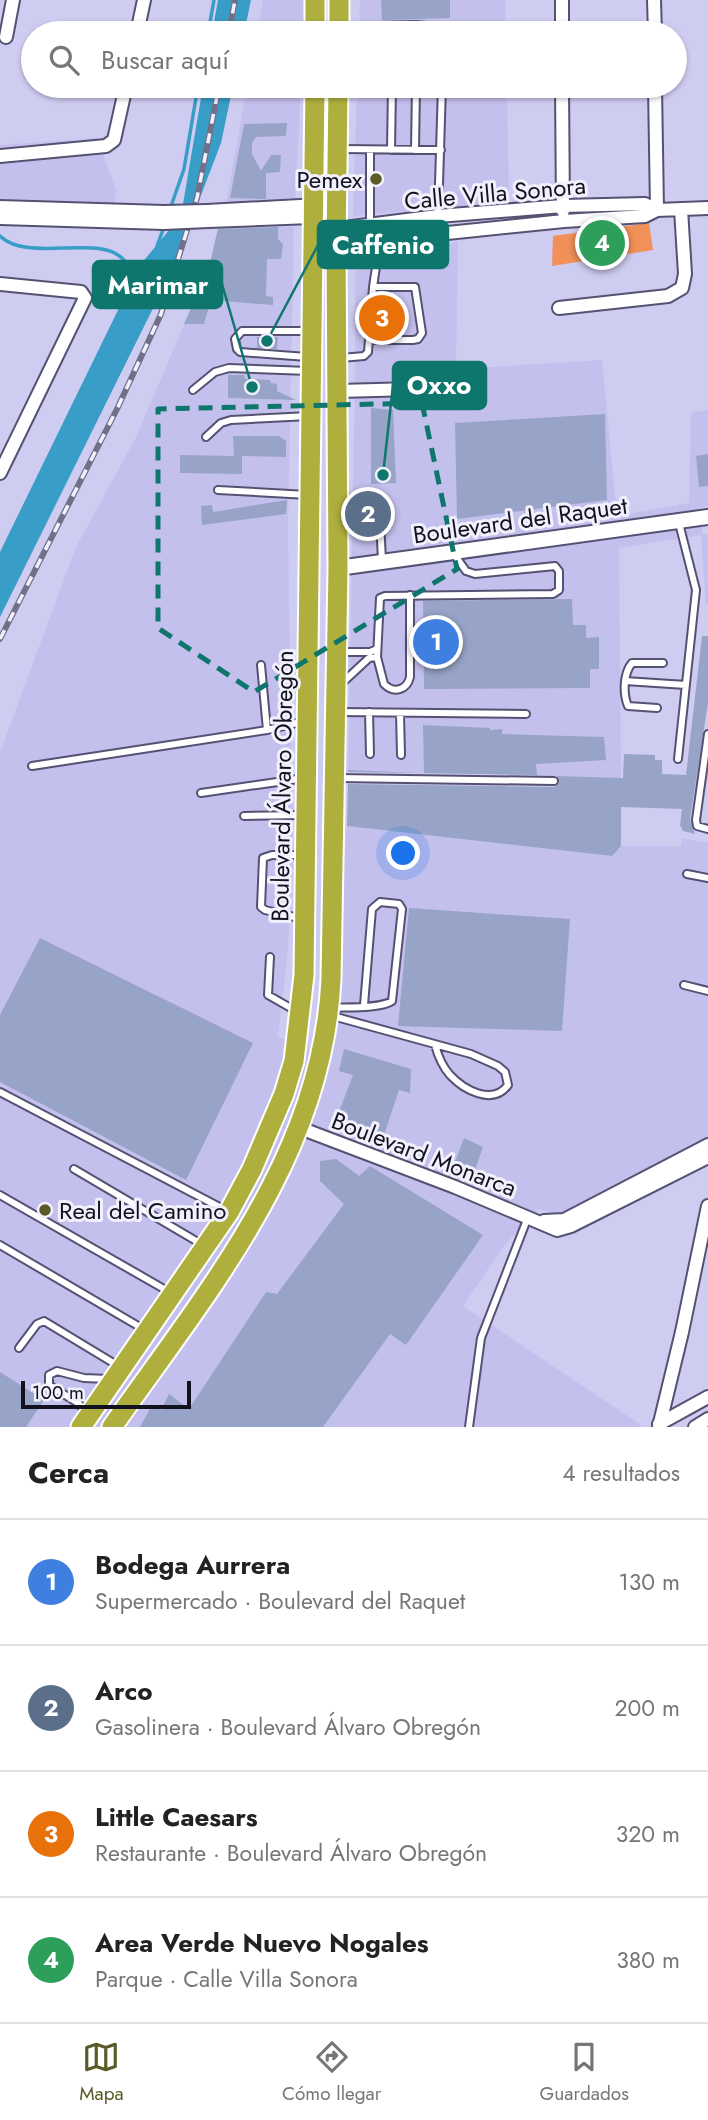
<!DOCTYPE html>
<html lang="es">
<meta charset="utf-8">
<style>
body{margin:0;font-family:Jost,sans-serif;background:#f2f2f2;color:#222}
.scale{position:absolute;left:21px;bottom:18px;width:170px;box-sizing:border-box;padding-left:7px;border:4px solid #12111e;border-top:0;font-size:19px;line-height:24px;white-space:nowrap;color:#12111e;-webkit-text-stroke:5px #f1f0fc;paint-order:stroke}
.you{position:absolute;left:404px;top:854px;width:24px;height:24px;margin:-18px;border:5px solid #fff;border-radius:50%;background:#1a73e8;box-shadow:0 0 0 10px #1a73e833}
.badge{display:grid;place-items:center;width:46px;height:46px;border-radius:50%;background:#5a5a27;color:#fff;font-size:23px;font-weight:700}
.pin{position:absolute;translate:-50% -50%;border:4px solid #fff;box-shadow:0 2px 7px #0006}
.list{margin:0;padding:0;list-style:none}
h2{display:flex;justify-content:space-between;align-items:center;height:91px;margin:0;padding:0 28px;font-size:30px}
h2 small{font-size:23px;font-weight:400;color:#767676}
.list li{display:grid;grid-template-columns:46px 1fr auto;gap:21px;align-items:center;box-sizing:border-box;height:126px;padding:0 28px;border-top:2px solid #e0e0e0}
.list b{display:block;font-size:26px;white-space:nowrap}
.list p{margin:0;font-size:23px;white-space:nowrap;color:#767676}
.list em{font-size:23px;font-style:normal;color:#767676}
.icon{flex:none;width:38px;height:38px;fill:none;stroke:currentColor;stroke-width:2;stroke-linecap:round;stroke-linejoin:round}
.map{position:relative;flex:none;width:708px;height:1427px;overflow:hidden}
.search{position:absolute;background:#fff;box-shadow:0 2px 5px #0004;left:21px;right:21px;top:21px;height:77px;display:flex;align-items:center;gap:18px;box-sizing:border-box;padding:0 24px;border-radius:38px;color:#767676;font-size:26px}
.sheet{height:595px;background:#fff}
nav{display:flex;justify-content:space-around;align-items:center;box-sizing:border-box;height:98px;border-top:2px solid #e0e0e0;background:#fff;font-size:19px;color:#767676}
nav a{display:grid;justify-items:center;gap:4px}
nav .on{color:#5a5a27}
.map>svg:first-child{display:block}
.built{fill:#c4c0ed}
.green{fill:#f19058}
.water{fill:#389dc7}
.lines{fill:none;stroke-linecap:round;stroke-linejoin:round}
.stream{stroke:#389dc7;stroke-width:3.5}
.building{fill:#97a4c7}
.service-casing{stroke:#555172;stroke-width:10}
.minor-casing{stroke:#555172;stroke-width:16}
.tertiary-casing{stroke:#555172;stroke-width:18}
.trunk-casing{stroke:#fff;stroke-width:23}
.service{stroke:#fff;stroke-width:6}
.minor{stroke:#fff;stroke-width:12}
.tertiary{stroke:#fff;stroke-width:14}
.trunk{stroke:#afaf3e;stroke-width:19}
.rail-casing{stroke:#727089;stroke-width:6}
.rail{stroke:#f1f0fc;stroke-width:3.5;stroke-dasharray:10;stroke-linecap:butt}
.minor-bridge-casing{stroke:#555172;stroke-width:16;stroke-linecap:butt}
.minor-bridge{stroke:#fff;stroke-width:12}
.marked{fill:none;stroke:#0f766e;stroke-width:5;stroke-dasharray:14 9;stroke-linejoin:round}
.poi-dot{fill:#5a5a27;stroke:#f1f0fc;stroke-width:2.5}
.labels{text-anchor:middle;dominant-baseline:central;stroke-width:6;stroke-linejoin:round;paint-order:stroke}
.poi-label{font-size:24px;fill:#12111e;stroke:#f1f0fc;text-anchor:end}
.street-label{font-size:24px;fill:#12111e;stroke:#f1f0fc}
.leader{fill:none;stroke:#0f766e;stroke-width:2.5}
.callout-dot{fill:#0f766e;stroke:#f1f0fc;stroke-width:2.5}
.callout{fill:#0f766e;stroke:#0f766e;stroke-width:2.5}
.callout-label{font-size:26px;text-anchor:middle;font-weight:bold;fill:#fff}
</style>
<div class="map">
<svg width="708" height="1427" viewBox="0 0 708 1427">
<rect width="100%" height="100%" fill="#cfccf2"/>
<!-- built -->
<path class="built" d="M263 0H305L304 33H257Z
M360 0H505L506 33H359Z
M247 86H301L295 202 226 205Z
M357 86H507L509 202 353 216Z
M97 138 116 190 114 206H0V145Z
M294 227 288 529 293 870 287 959 278 1037 330 1059 347 826 611 856 621 846H681L682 838 708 843V1140L563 1217 538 1209 503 1247 463 1306 640 1424 639 1427H0V752L76 547 135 439 209 267 218 228Z
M458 242 456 369 602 360 617 516 689 503 691 413 708 410V506L703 507 702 535 708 534V605H706L701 535 619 548 621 778 348 770 355 378V258Z"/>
<!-- green -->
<path class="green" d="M649 223 653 250 552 266 553 236Z"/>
<!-- water -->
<path class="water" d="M218 0H251L244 33H212Z
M203 86H233L221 143 173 268 0 617V552L140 265 181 216Z"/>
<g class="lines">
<!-- stream -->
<path class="stream" d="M208 33 214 0
M170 209 184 169 198 86
M0 236C28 263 96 234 122 258 129 264 132 274 135 282
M157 246 164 227"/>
</g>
<!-- building -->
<path class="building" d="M381 0H450V18L382 20Z
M287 123 286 136 256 137 252 143V154L261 171 271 155H281L280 172 266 173V199L230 198 244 124Z
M278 227V239L283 244 281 259H267L266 296 273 297V305L211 300 204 324H184L209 267 218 229Z
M257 337H278L277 349 257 348Z
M228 375H244L245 379 270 380 271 383 277 384V391L296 400 228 398Z
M371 408 393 410 396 483 371 484Z
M605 414 607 500 457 519 455 423Z
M233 436H279L286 441V457L242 456V474L180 473V455L234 456Z
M708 454V486L699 487 696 456Z
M287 500 286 514 202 525 201 506 212 505 213 512Z
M572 599 573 625H586V638L599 637V669H590V688L424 689 423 601Z
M702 636H708V703L690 819 695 834 683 831 680 825 682 809 621 807V846L612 856 347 826 348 784 554 787 559 783 557 776 623 778 624 754 655 755V760H662V774L686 775Z
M423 725 490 728V730L502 729V734L604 737 606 760 536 764 537 775 348 772V770L424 773Z
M409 908 570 919 562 1031 398 1026Z
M40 938 253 1043 186 1180 0 1082V1015Z
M344 1049 411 1069 410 1093 399 1090 380 1147 352 1137 354 1131 334 1125 353 1075 339 1071Z
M464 1138 483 1147 470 1184 450 1175Z
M413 1145 430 1152 426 1162 408 1156Z
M336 1159 359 1176 370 1166 483 1235 406 1345 390 1334 323 1427H140L152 1405 161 1410 169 1394 189 1409 266 1292 277 1294 344 1204 320 1181V1161Z
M0 1372 44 1400 26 1427H0Z"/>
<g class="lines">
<!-- service casing -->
<g class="service-casing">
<path id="service" d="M341 27 416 25 438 27 442 33
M341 149 441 150
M391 150 392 86
M415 150 416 86
M370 225V150
M439 234 438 216 442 86
M369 340H413L418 339 422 333 415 287H373
M307 357 240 352 237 349 235 339 242 331H310
M341 358 364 356 368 352 373 287 380 240
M193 390 215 372 229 368 309 371
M206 437 221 423 231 420 309 416
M218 490 308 495
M340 498 379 502 382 560
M410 595V677C407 690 394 694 384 684L377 657 380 598 385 596 553 594 559 590V571L555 566 475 574 466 571 454 554
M338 652H370L377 649
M261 665 267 730
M625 681 686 685
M340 685 369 658 377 657
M657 708 628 706C623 694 623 674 632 663H663
M338 712 526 714
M369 712 370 754
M400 713 401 755
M708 734 696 820 697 826 708 829
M678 759 696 590 679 523
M32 766 267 730 305 721
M337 778 554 781
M201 793 305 778
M244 816 302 815
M301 855H272L263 858 261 907 265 910 303 919
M687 874 708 878
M270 957 268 995 296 1011
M684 985 708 991
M330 1008C345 1007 380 1009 392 1001L402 909 399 904 380 902 372 909 364 1005
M329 1015 471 1054 498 1066 505 1072 508 1085C493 1106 464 1090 450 1075 442 1066 438 1056 435 1045
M0 1092 227 1211
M74 1169 203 1245
M0 1195 171 1293
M0 1245 145 1330
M19 1348 37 1324 44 1321 120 1367
M88 1414 78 1403 49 1385V1375L57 1371 84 1378 108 1379
M469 1427 481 1338 528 1217"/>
</g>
<!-- minor casing -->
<g class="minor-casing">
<path id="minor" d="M562 0V33
M654 0 655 33
M137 33 144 0
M6 37 13 0
M562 86 563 211
M655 86 657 210
M0 156 106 146 114 140 126 86
M0 207 164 212
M207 211 337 204
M0 218 164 223
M208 221 336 216
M313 232 438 216 563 206 645 204 657 210 708 208
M313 250 380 240 564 221 645 216 657 210
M0 284 81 292 85 298 0 473
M559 308 668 296 682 288 685 274 681 209
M339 391 450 388
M300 1128 455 1187 557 1230 571 1226 708 1157
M544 1221 564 1220 708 1145
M659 1424 708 1397
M659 1427 682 1332 708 1206
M695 1427 708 1419"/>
</g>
<!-- tertiary casing -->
<g class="tertiary-casing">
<path id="tertiary" d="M338 568 708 517"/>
</g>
<!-- trunk casing -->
<g class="trunk-casing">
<path id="trunk" d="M315 33V0
M339 33V0
M81 1427 229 1212 252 1169 284 1094 294 1061 304 975 315 86
M112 1427C209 1289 323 1155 331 979L338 568 336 248 338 86"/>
</g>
<!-- service -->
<use href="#service" class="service"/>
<!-- minor -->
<use href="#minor" class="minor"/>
<!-- tertiary -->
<use href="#tertiary" class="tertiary"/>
<!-- trunk -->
<use href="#trunk" class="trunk"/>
<!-- rail casing -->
<g class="rail-casing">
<path id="rail" d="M229 33 235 0
M0 639 117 409 161 314 197 198 219 86"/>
</g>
<!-- rail -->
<use href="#rail" class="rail"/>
<!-- minor-bridge casing -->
<g class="minor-bridge-casing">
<path id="minor-bridge" d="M164 212 207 211
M164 223 208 221"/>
</g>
<!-- minor-bridge -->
<use href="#minor-bridge" class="minor-bridge"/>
</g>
<!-- marked area -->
<path class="marked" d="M422 403 457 569 254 692 158 628V409Z"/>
<!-- markers -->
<g class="poi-dot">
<circle cx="376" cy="179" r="7"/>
<circle cx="45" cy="1210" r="7"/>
</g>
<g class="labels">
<!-- poi labels -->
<g class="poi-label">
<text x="362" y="179">Pemex</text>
<text x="59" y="1210" text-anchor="start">Real del Camino</text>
</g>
<!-- street labels -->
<g class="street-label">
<text transform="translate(495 193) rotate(-5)">Calle Villa Sonora</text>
<text transform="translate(520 520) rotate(-8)">Boulevard del Raquet</text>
<text transform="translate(282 786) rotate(-89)">Boulevard Álvaro Obregón</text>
<text transform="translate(424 1154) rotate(21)">Boulevard Monarca</text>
</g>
</g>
<!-- callouts -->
<path class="leader" d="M267 341L318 245M252 387L222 284M383 475L393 385"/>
<g class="callout-dot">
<circle cx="267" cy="341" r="7"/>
<circle cx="252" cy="387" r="7"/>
<circle cx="383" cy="475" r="7"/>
</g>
<g class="callout">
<rect x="318" y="221" width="130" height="47" rx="7"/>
<rect x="93" y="261" width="129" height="47" rx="7"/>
<rect x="393" y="362" width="93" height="47" rx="7"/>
</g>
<g class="callout-label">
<text x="383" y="254">Caffenio</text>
<text x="158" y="294">Marimar</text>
<text x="439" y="394">Oxxo</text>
</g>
</svg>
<div class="scale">100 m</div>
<div class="you"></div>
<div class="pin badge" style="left:436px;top:642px;background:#3f7fe0">1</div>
<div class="pin badge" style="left:368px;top:514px;background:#5c6f8a">2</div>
<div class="pin badge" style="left:382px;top:318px;background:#e8710a">3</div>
<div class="pin badge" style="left:602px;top:243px;background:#2e9e5b">4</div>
<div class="search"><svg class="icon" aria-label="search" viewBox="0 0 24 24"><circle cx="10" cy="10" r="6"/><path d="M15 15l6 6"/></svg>Buscar aquí</div>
</div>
<section class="sheet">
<h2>Cerca<small>4 resultados</small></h2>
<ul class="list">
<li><span class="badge" style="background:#3f7fe0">1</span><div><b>Bodega Aurrera</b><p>Supermercado · Boulevard del Raquet</p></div><em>130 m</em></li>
<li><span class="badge" style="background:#5c6f8a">2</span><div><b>Arco</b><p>Gasolinera · Boulevard Álvaro Obregón</p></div><em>200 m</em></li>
<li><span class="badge" style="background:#e8710a">3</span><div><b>Little Caesars</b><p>Restaurante · Boulevard Álvaro Obregón</p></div><em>320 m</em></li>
<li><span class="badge" style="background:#2e9e5b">4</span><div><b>Area Verde Nuevo Nogales</b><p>Parque · Calle Villa Sonora</p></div><em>380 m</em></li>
</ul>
</section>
<nav>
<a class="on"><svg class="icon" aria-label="map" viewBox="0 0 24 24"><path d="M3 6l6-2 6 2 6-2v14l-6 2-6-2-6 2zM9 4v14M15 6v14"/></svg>Mapa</a>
<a><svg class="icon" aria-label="directions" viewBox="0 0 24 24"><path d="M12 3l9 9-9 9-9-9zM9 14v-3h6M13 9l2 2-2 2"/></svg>Cómo llegar</a>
<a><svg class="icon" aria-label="saved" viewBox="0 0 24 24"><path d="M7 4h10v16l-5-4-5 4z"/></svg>Guardados</a>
</nav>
